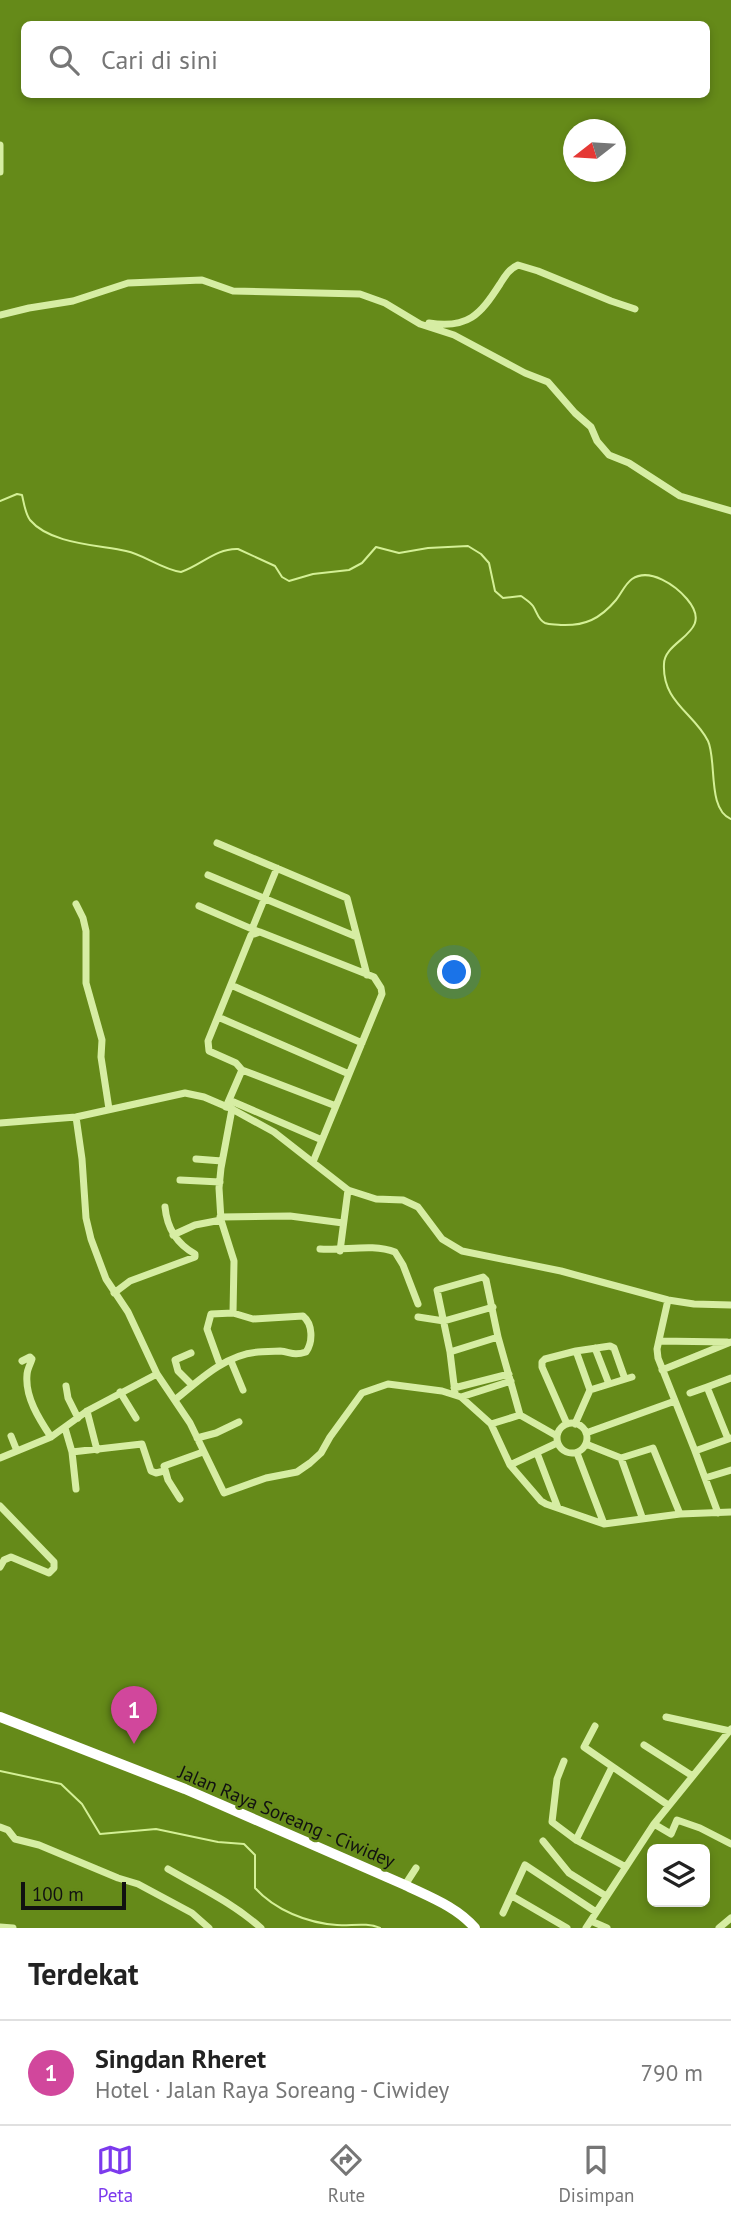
<!DOCTYPE html>
<html lang="id">
<meta charset="utf-8">
<style>
body{margin:0;font-family:"PT Sans",sans-serif;background:#f6f6f6;color:#222}
.controls{position:absolute;right:21px;bottom:21px;display:grid;overflow:hidden;border-radius:10px;box-shadow:0 4px 10px #0003}
.controls button{width:63px;height:63px;display:grid;place-items:center;padding:0;border:0;border-bottom:2px solid #e0e0e0;background:#fff;color:#222;font:35px sans-serif}
.compass{position:absolute;left:563px;top:119px;width:63px;height:63px;border-radius:50%;background:#fff;box-shadow:0 4px 10px #0003;rotate:253deg}
.scale{position:absolute;left:21px;bottom:18px;width:105px;box-sizing:border-box;padding-left:7px;border:4px solid #111;border-top:0;font-size:19px;line-height:24px;white-space:nowrap;color:#111;-webkit-text-stroke:5px #658a19;paint-order:stroke}
.you{position:absolute;left:455px;top:973px;width:24px;height:24px;margin:-18px;border:5px solid #fff;border-radius:50%;background:#1a73e8;box-shadow:0 0 0 10px #1a73e833}
.badge{display:grid;place-items:center;width:46px;height:46px;border-radius:50%;background:#7c3aed;color:#fff;font-size:23px;font-weight:700}
.pin{position:absolute;translate:-50% -58px;filter:drop-shadow(0 2px 4px #0008)}
.pin::after{content:'';position:absolute;top:37px;width:24px;height:21px;background:inherit;clip-path:polygon(0 0,100% 0,50% 100%)}
.list{margin:0;padding:0;list-style:none}
h2{display:flex;justify-content:space-between;align-items:center;height:91px;margin:0;padding:0 28px;font-size:30px}
h2 small{font-size:23px;font-weight:400;color:#767676}
.list li{display:grid;grid-template-columns:46px 1fr auto;gap:21px;align-items:center;box-sizing:border-box;height:105px;padding:0 28px;border-top:2px solid #e0e0e0}
.list b{display:block;font-size:26px;white-space:nowrap}
.list p{margin:0;font-size:23px;white-space:nowrap;color:#767676}
.list em{font-size:23px;font-style:normal;color:#767676}
.icon{flex:none;width:38px;height:38px;fill:none;stroke:currentColor;stroke-width:2;stroke-linecap:round;stroke-linejoin:round}
.map{position:relative;flex:none;width:731px;height:1928px;overflow:hidden}
.search{position:absolute;background:#fff;box-shadow:0 4px 10px #0003;left:21px;right:21px;top:21px;height:77px;display:flex;align-items:center;gap:18px;box-sizing:border-box;padding:0 24px;border-radius:10px;color:#767676;font-size:26px}
.sheet{height:196px;background:#fff}
nav{display:flex;justify-content:space-around;align-items:center;box-sizing:border-box;height:98px;border-top:2px solid #e0e0e0;background:#fff;font-size:19px;color:#767676}
nav a{display:grid;justify-items:center;gap:4px}
nav .on{color:#7c3aed}
.map>svg:first-child{display:block}
.lines{fill:none;stroke-linecap:round;stroke-linejoin:round}
.stream{stroke:#d4f096;stroke-width:2}
.minor{stroke:#d6eda3;stroke-width:7}
.highway{stroke:#fff;stroke-width:10}
.labels{text-anchor:middle;dominant-baseline:central;stroke-width:5;stroke-linejoin:round;paint-order:stroke}
.street-label{font-size:19px;fill:#111;stroke:#658a19}
</style>
<div class="map">
<svg width="731" height="1928" viewBox="0 0 731 1928">
<rect width="100%" height="100%" fill="#658a19"/>
<g class="lines">
<!-- stream -->
<path class="stream" d="M0 501 17 494 22 495C24 503 25 513 30 520 50 544 98 545 126 551 145 555 161 569 181 572 200 566 216 548 238 549L275 566 282 577 289 581 313 574 349 570 362 563 376 547 399 553 428 548 468 546 481 554 489 563 495 591 503 598 521 596C525 599 530 602 533 606 537 612 538 620 545 623 550 625 556 624 561 625 585 626 600 619 616 600 621 594 625 584 632 579 650 567 676 586 687 599 716 633 664 639 664 664 662 702 694 713 708 741 717 760 707 810 731 819
M0 1771 61 1784 82 1804 100 1834 156 1829 218 1842 244 1844 255 1855V1888C275 1910 307 1923 337 1925 351 1926 367 1922 380 1928"/>
<!-- minor -->
<path class="minor" d="M0 145V172
M0 315 29 308 73 301 128 283 202 280 233 291 360 294 385 303 420 324 454 335 525 373 548 382 575 413 591 427 597 441 609 455 629 463 680 496 731 511
M429 323C468 329 480 315 500 284 505 276 509 269 518 265L538 271 611 301 635 309
M217 843 347 898 367 975
M208 875 357 937
M76 904 83 918 86 931V983L102 1040 101 1057 109 1109
M199 906 259 932
M252 929 277 868
M231 985 362 1043
M218 1017 349 1074
M242 1070 336 1106
M229 1100 322 1140
M226 1107 242 1070 236 1063 209 1051 208 1041 251 935 260 932 374 977 381 988 382 994 313 1162
M76 1117 82 1159 86 1218 91 1239 106 1279 128 1312 157 1374 190 1423 224 1493 266 1478 297 1472 310 1463 321 1453 330 1437 362 1393 388 1384 442 1391 461 1397 491 1424 510 1465 541 1501 546 1504 604 1524 680 1514 731 1512
M0 1123 76 1117 185 1093 204 1097 232 1109 274 1132 348 1190 376 1199 403 1200 418 1207 442 1239 462 1251 561 1271 668 1300 694 1304 731 1305
M196 1159 222 1161
M180 1180 220 1182
M220 1217 290 1216 343 1223
M173 1235 195 1225 221 1220
M320 1249C344 1251 373 1243 395 1252L403 1265 418 1304
M340 1251 348 1190
M114 1293 130 1281 195 1257V1254C177 1244 167 1228 165 1207
M668 1300 657 1349 658 1358 695 1451 731 1438
M418 1317 444 1321 493 1307
M659 1341 727 1342
M595 1348 609 1384
M576 1351 590 1390
M450 1352 498 1337
M191 1353 175 1360 178 1371 192 1385
M22 1361 30 1357 32 1359C31 1363 27 1369 27 1375 25 1397 39 1419 51 1437
M231 1361 243 1390
M220 1365 207 1329 211 1314 233 1313 234 1261 221 1220 219 1188 221 1168 232 1109
M662 1370 731 1342
M66 1386 68 1398 78 1418
M454 1388 509 1374
M120 1392 136 1418
M455 1393 450 1352 437 1290 483 1277 486 1280 498 1337 520 1415
M690 1393 707 1387
M461 1397 511 1381
M175 1400C198 1381 226 1354 258 1352 265 1352 272 1351 280 1351 291 1352 293 1356 306 1352 313 1342 313 1324 303 1316L253 1319 233 1313
M87 1411 97 1450
M557 1438a15 15 0 1 1 30 0a15 15 0 1 1-30 0Z
M491 1424 520 1415 557 1436
M567 1424 542 1367V1362L545 1359 576 1351 610 1346 614 1348 625 1379
M575 1424 590 1390 632 1377
M65 1428 72 1452 76 1489
M586 1433 675 1401
M11 1436 17 1451
M197 1438 216 1433 239 1422
M728 1439 707 1387 731 1378
M586 1444 621 1458 653 1448 680 1514
M695 1451 718 1513
M72 1452 142 1444 151 1471 156 1473 164 1471
M537 1453 558 1508
M577 1453 604 1524
M0 1458 51 1437 87 1411 157 1374
M621 1458 642 1517
M510 1465 557 1443
M705 1478 731 1470
M180 1499 168 1480 164 1466 203 1452
M0 1506 54 1562V1568L49 1573 11 1557 4 1560 0 1567
M666 1717 730 1731
M595 1726 584 1747 668 1805
M644 1745 691 1775
M564 1761 557 1779 552 1822 576 1840 626 1867
M654 1824 671 1834 677 1820 700 1828 731 1844
M0 1827 8 1830 15 1839 39 1845 118 1878 138 1884 192 1913 209 1928
M576 1840 612 1767
M543 1841 569 1873 606 1896
M168 1869C201 1888 233 1903 261 1928
M405 1885 416 1868
M512 1896 567 1928
M503 1913 525 1865 596 1912
M591 1921 607 1928
M0 1927 13 1928
M586 1928 654 1824 731 1729
M719 1928 731 1918"/>
<!-- highway -->
<path class="highway" d="M0 1717 185 1789 405 1885C430 1897 457 1907 475 1928"/>
</g>
<g class="labels">
<!-- street labels -->
<g class="street-label">
<text transform="translate(287 1816) rotate(23)">Jalan Raya Soreang - Ciwidey</text>
</g>
</g>
</svg>
<div class="controls">
<button><svg class="icon" aria-label="layers" viewBox="0 0 24 24"><path d="M12 4l9 5-9 5-9-5zM3 14l9 5 9-5"/></svg></button>
</div>
<svg class="compass" viewBox="-18 -18 36 36"><path d="M0-13l5 13h-10z" fill="#e53935"/><path d="M0 13l5-13h-10z" fill="#767676"/></svg>
<div class="scale">100 m</div>
<div class="you"></div>
<div class="pin badge" style="left:134px;top:1744px;background:#d1479c">1</div>
<div class="search"><svg class="icon" aria-label="search" viewBox="0 0 24 24"><circle cx="10" cy="10" r="6"/><path d="M15 15l6 6"/></svg>Cari di sini</div>
</div>
<section class="sheet">
<h2>Terdekat<small></small></h2>
<ul class="list">
<li><span class="badge" style="background:#d1479c">1</span><div><b>Singdan Rheret</b><p>Hotel · Jalan Raya Soreang - Ciwidey</p></div><em>790 m</em></li>
</ul>
</section>
<nav>
<a class="on"><svg class="icon" aria-label="map" viewBox="0 0 24 24"><path d="M3 6l6-2 6 2 6-2v14l-6 2-6-2-6 2zM9 4v14M15 6v14"/></svg>Peta</a>
<a><svg class="icon" aria-label="directions" viewBox="0 0 24 24"><path d="M12 3l9 9-9 9-9-9zM9 14v-3h6M13 9l2 2-2 2"/></svg>Rute</a>
<a><svg class="icon" aria-label="saved" viewBox="0 0 24 24"><path d="M7 4h10v16l-5-4-5 4z"/></svg>Disimpan</a>
</nav>
